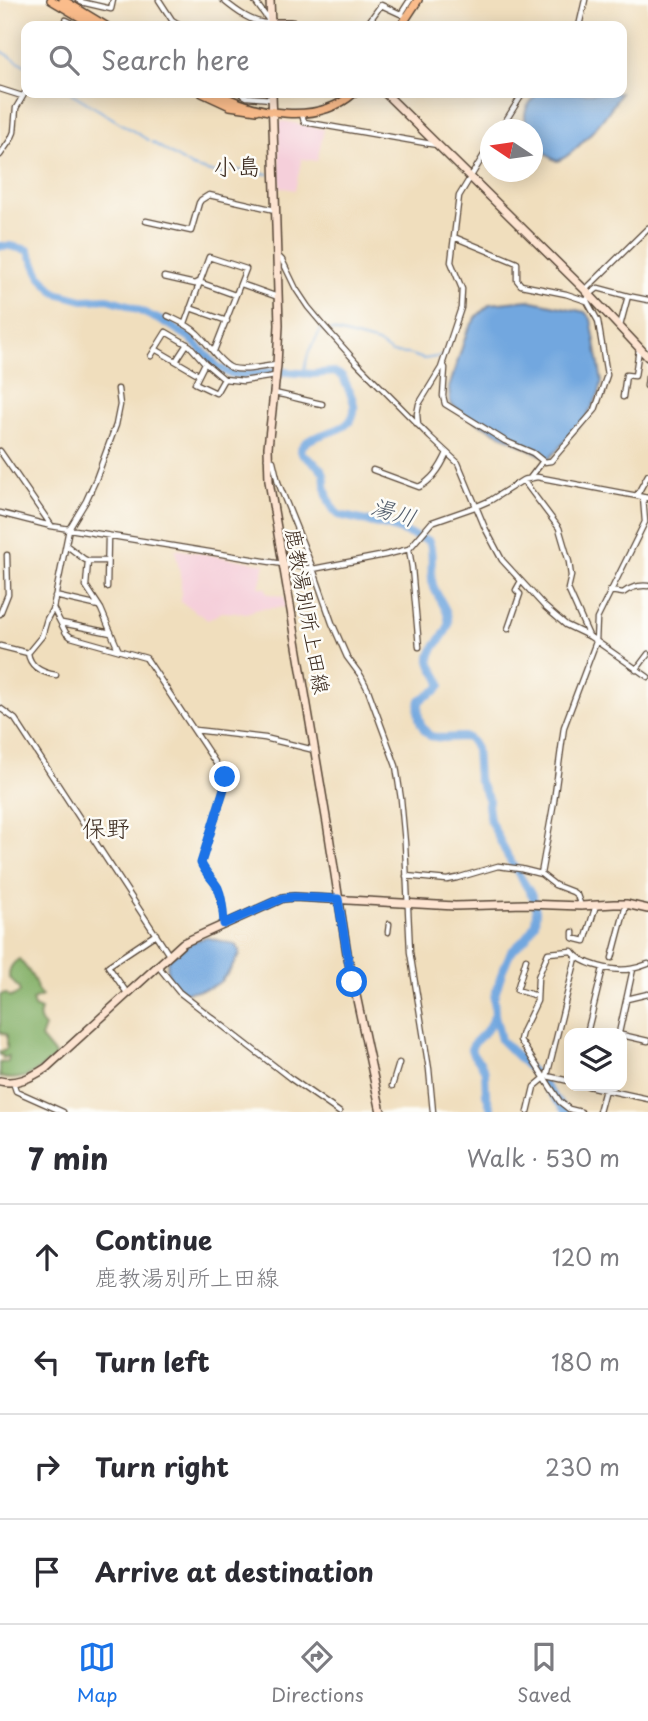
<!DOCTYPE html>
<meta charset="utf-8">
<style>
body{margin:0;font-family:"Playpen Sans","Klee One",sans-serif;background:#f2f2f3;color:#2b2b33}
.controls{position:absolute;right:21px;bottom:21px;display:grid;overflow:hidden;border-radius:14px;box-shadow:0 4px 18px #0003}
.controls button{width:63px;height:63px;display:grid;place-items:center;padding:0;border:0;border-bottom:2px solid #e1e1e2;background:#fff;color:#2b2b33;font:35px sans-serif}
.compass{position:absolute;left:480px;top:119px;width:63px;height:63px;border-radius:50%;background:#fff;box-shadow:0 4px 18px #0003;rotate:283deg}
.stop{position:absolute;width:21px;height:21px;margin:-16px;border:5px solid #1a73e8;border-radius:50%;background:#fff}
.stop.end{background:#1a73e8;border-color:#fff;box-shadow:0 2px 7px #0008}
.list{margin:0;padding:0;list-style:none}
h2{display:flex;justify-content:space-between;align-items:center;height:91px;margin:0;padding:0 28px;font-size:30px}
h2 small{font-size:23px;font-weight:400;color:#7c7c81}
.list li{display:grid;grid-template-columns:46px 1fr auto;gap:21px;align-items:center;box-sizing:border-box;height:105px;padding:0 28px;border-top:2px solid #e1e1e2}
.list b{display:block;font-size:26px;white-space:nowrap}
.list p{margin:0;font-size:23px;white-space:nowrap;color:#7c7c81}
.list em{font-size:23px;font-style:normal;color:#7c7c81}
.icon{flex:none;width:38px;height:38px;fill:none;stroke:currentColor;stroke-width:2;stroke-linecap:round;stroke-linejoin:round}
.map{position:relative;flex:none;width:648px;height:1112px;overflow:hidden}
.search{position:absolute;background:#fff;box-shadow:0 4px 18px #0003;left:21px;right:21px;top:21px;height:77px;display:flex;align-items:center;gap:18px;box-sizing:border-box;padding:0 24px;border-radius:14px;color:#7c7c81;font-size:26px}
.sheet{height:511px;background:#fff}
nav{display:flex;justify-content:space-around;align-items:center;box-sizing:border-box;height:98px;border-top:2px solid #e1e1e2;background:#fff;font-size:19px;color:#7c7c81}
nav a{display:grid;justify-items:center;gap:4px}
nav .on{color:#1a73e8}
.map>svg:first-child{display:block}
.built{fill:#f5cfda}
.forest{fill:#85b169;stroke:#606e44;stroke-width:2}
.water{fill:#72a7df;stroke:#56687e;stroke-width:2}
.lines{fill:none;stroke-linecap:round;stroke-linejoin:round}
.stream{stroke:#72a7df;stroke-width:2}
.river{stroke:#72a7df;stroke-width:8}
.street-casing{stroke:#564536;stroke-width:7}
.secondary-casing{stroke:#564536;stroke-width:10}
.primary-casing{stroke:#564536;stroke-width:10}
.street{stroke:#fff;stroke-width:4.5}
.secondary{stroke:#fde4d1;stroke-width:7}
.primary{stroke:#fabc8b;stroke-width:7}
.route{stroke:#1a73e8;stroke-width:9}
.labels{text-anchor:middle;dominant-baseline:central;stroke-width:5;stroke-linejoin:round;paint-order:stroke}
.street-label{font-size:21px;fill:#3b2a1e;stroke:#fdfcf7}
.water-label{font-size:23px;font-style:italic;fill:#515c6b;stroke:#fdfcf7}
.quarter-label{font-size:24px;fill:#3b2a1e;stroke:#fdfcf7}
</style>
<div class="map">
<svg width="648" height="1112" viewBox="0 0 648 1112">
<rect width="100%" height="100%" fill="#fdfcf7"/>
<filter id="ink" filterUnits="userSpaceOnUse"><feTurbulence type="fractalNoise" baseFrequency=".0143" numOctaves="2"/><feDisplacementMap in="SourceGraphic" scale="14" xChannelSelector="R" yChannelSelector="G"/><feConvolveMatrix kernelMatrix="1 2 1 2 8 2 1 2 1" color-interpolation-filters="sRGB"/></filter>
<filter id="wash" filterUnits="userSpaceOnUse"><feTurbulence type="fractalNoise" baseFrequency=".00686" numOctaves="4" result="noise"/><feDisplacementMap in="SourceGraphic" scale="28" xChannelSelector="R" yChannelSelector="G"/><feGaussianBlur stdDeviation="1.57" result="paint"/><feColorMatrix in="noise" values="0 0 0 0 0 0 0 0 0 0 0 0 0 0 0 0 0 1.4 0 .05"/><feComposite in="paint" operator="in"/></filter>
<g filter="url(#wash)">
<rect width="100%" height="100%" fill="#f0debd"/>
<!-- built -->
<path class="built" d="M283 121 324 129 317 161 298 158 302 159 295 190 280 187 278 124Z
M175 549 265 564 259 587 266 588V593L284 597 286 607 259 609 246 613 222 612 208 620 181 602V579Z"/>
<!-- forest -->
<path class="forest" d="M19 959C26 967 36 979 37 990L42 996 32 1000 34 1007 41 1010C38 1017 39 1022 45 1027L41 1038 56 1056C40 1070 22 1084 0 1077V1063L8 1062 9 1056 3 1058 2 1055H0V1052L7 1048V1035L0 1032V995L5 993 11 997 20 992 18 987 9 978C9 969 11 964 19 959Z"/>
<!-- water -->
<path class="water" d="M538 93H620C612 110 575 156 557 161 546 157 534 141 532 130L529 129C520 114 527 105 538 93Z
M528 300 585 312 591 319 602 382 599 394 586 418 549 459 478 423 452 405 450 401 449 388 467 332 477 316 490 304Z
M206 937 236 945 240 952 239 955C224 983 216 990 184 992 172 981 163 975 169 958L192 942Z"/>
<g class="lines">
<!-- stream -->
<path class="stream" d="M0 50 26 66
M71 93 148 140
M152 142 192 167 222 175 225 169 269 174
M330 330 378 343 392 353 408 354 424 359 442 356
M303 373 309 351 322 328 325 329"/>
<!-- river -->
<path class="river" d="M0 246H10L28 250 41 277 56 293 83 300 108 299 125 304 168 324 190 338 217 366 228 373 241 375 273 371 312 374 334 372 342 376 344 379C347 387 353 397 354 405 358 438 307 428 300 451 306 460 321 464 324 474 325 478 325 482 325 485 327 497 330 508 339 515L387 526 429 541C435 555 429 570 433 585 437 598 451 611 448 626 445 638 429 648 430 660 431 670 440 675 441 685L437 690 420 700C416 714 419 726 430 736L442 738 463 737 468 738 472 742 476 749 478 779 489 800 488 805 490 820 508 857 533 897 536 911 535 923 527 937 511 952 503 969 494 998 495 1015 501 1040 539 1078 566 1112
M492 1112 486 1094 485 1072 480 1062 473 1055 471 1049 474 1043 486 1031 495 1015"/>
</g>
</g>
<g filter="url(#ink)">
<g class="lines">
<!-- street casing -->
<g class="street-casing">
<path id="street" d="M78 0 81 2 111 9 113 0
M159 0 172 20 182 26
M223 0C235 10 254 25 271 23
M254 0 270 22
M401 14 410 0
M63 26 66 20 72 23
M366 26 381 5 407 17
M579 26 585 0
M0 89 22 96
M240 93 247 97 272 99
M302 114 304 122 437 145
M500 130 523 93
M0 155 11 139 14 132 16 108 26 91
M146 221 191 231 199 203 201 200 209 195 275 210
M454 237 517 263V280L521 285 566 294 587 301 589 295 598 288 628 296
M277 255 282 260 296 289 308 307 324 326 356 362 430 437 458 463 485 528 502 560 545 607 566 625 589 636 648 677
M164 277 195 284 199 282 235 295
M241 284 278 297
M585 290 648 228
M190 308 227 321
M168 316C178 321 189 325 197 333 207 342 220 364 232 368 245 372 263 366 277 365
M185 323 209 257 246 269 214 351
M620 326 628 296 648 300
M155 349 198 374
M151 356 166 332 190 346 205 363 224 379 243 381 275 376
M176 361 187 344
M205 363 195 383 216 393 224 379
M443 364 445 368 443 396 445 404 505 441 533 453 544 462 551 461 595 410 607 375 598 321 587 301
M647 386 648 377
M274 393C291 396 305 401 322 404
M623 397 626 375 635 376 639 349
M418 425 417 414 419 404 441 368 461 308 462 289 451 262 459 196 490 145
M0 451 51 525
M267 458 273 461 278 482 313 569 332 623 347 657 361 676 368 690 396 766 401 799 405 843 410 952 429 1069 433 1112
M373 470 419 487C433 480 441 467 447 453
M530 478 543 461
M523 480 559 528 569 562 571 576 568 589 589 636
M637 495 648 475
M0 513 51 526 313 569 385 555 409 549 432 522 475 507 491 500 523 480 537 477 648 498
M66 545 84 559 88 561 86 586 101 609 118 649
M409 549 412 568 419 647
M88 561H107
M107 587 108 536
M610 591 623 593C631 587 638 585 648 586
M55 596 99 606
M53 608 66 633 71 637 146 658 225 777 226 782 201 863C205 873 213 879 218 888 223 899 223 912 224 924
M0 614 8 594 7 555
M62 623 111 633
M508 629 520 594 516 590 521 581
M0 646 28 653 42 636 47 619 53 608 69 529 86 501 96 479 116 425 120 405 118 389
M28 653C30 667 43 673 56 675
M636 670 648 654
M0 708 15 719 169 955
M195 730 265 738 314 750
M541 874 554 801 564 727 596 642 597 619 645 522 643 497
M406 876 447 880 457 878 498 866 521 869 541 874 555 885 573 892 577 895 581 906
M388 932 389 924
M573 932V938L585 941 596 905
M612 958 626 905
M526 959 517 990 537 996
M158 966 179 992 290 1078 339 1112
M127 993 108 966 156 934
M627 999 648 994
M587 1033 603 968
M619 1033 633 969
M622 1035 648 1041
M547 1076 576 958
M13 1082 16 1091 63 1112
M392 1086 399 1063
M588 1086 648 1099
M528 1112 534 1087 547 1076 569 1081
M581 1112 569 1109 560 1102 520 1040 522 1032 537 1001 538 977 548 953 572 951C581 965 615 972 631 969 637 968 643 966 648 964
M599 1112 606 1086"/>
</g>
<!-- secondary casing -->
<g class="secondary-casing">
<path id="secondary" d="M270 0 271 26
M271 23H289L309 26
M272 93 279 325 277 365 268 447 269 481 328 829 347 953 381 1112
M385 93 585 290 648 357
M0 1081C17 1085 32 1077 46 1068L183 943 283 898 294 897 455 906 525 904 581 906 614 904H626L648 909"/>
</g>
<!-- primary casing -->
<g class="primary-casing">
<path id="primary" d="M51 0 95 26
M63 0 106 26
M401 26 418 0
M202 93 230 106 257 110
M217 93C257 114 317 126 354 93"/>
</g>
<!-- street -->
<use href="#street" class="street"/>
<!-- secondary -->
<use href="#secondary" class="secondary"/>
<!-- primary -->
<use href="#primary" class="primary"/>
</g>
</g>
<g class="lines" filter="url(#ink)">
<!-- route -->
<path class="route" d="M225 777 226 782 201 863C205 873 213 879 218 888 223 899 223 912 224 924L283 898 294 897 338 899 352 982"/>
</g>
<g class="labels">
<!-- street labels -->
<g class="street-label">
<text transform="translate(309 611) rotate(80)">鹿教湯別所上田線</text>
</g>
<!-- water labels -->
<g class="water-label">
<text transform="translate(394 511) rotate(17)">湯川</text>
</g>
<!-- quarter labels -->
<g class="quarter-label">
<text x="237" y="165">小島</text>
<text x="106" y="827">保野</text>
</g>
</g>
</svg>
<div class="controls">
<button><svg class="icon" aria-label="layers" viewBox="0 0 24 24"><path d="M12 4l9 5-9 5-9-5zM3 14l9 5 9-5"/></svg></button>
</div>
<svg class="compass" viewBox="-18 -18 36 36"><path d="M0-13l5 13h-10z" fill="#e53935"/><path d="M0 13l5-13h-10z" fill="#7c7c81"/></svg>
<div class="stop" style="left:352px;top:982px"></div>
<div class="stop end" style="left:225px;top:777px"></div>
<div class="search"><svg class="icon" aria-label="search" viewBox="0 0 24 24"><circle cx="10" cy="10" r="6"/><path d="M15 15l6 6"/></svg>Search here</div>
</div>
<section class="sheet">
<h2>7 min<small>Walk · 530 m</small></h2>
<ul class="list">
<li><svg class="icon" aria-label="ahead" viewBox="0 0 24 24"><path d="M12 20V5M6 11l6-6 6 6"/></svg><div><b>Continue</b><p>鹿教湯別所上田線</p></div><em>120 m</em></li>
<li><svg class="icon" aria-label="left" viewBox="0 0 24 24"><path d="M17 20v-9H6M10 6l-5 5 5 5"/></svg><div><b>Turn left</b></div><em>180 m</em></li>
<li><svg class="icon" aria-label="right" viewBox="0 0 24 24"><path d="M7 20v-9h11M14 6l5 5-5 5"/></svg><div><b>Turn right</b></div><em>230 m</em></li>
<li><svg class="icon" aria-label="arrive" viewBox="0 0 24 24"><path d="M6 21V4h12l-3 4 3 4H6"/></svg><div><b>Arrive at destination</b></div></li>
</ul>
</section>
<nav>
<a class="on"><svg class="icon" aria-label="map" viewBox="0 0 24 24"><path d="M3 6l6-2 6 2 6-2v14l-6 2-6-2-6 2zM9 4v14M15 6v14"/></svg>Map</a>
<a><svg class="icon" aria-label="directions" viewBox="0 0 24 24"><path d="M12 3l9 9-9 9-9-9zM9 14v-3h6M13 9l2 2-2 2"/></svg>Directions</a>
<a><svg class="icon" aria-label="saved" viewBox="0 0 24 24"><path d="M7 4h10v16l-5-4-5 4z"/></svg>Saved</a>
</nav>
